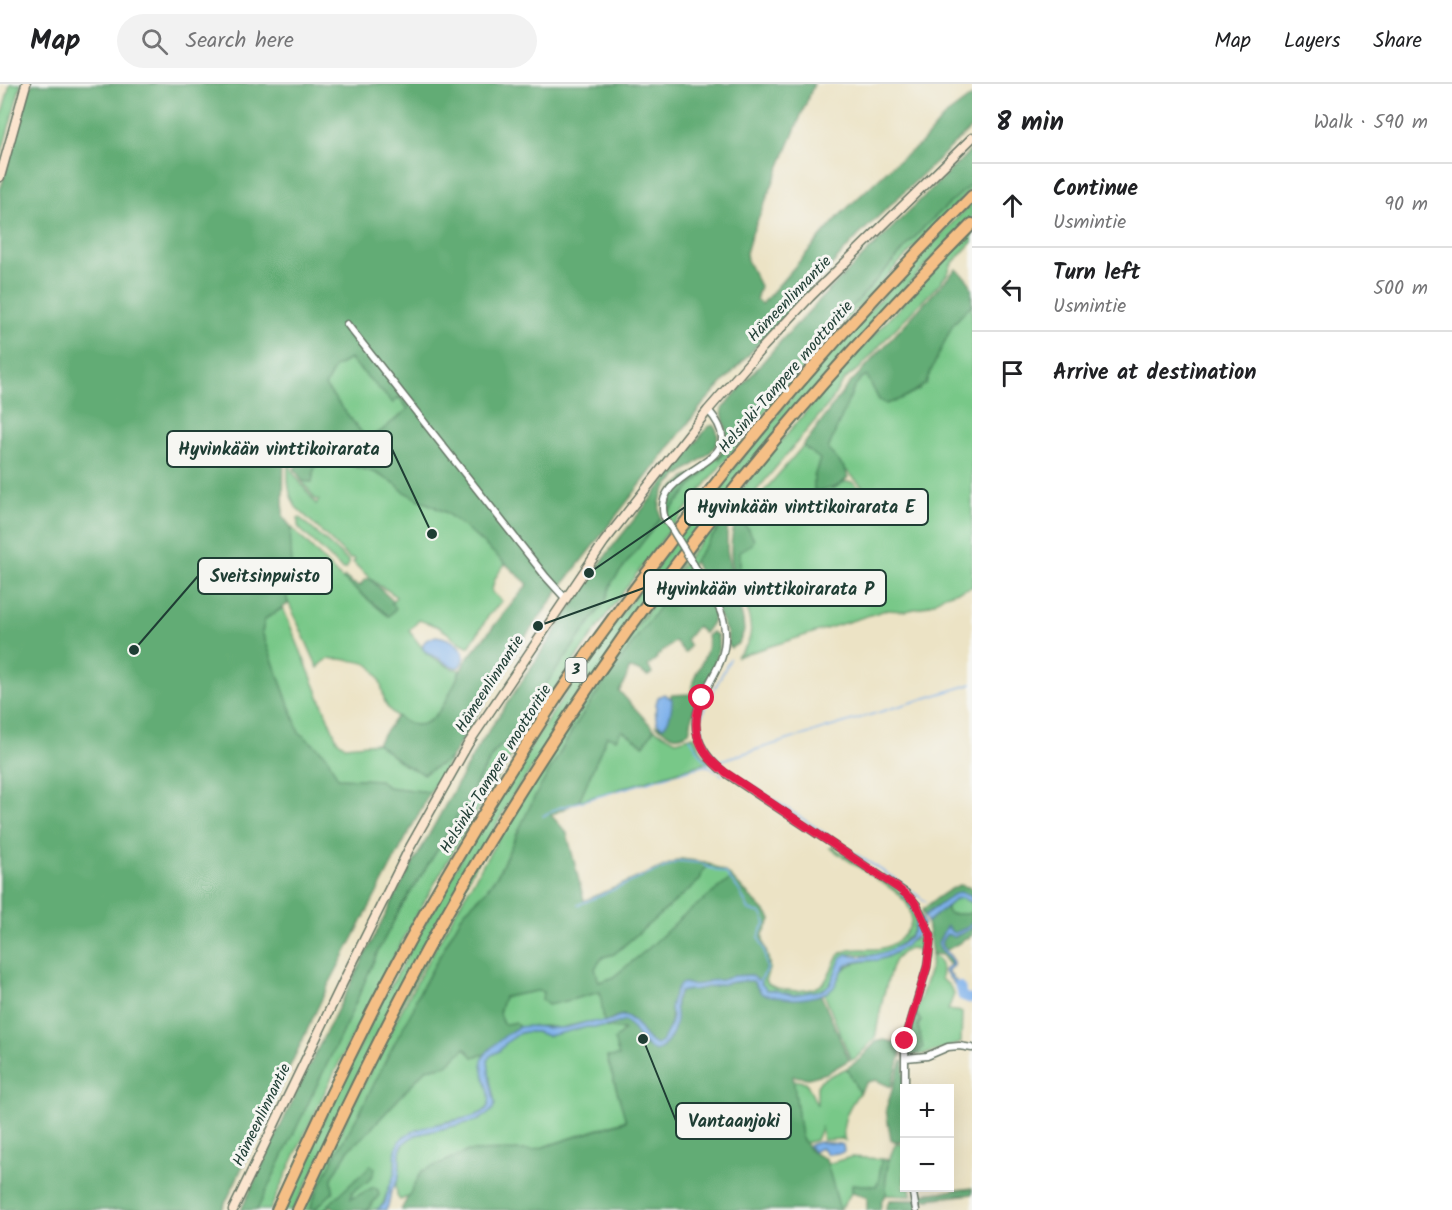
<!DOCTYPE html>
<meta charset="utf-8">
<style>
body{margin:0;font-family:Kalam,sans-serif;background:#f2f2f2;color:#202124}
.controls{position:absolute;right:18px;bottom:18px;display:grid;overflow:hidden;border-radius:0px;box-shadow:0 6px 24px #0002}
.controls button{width:54px;height:54px;display:grid;place-items:center;padding:0;border:0;border-bottom:2px solid #e0e0e0;background:#fff;color:#202124;font:30px sans-serif}
.stop{position:absolute;width:18px;height:18px;margin:-14px;border:4px solid #e11d48;border-radius:50%;background:#fff}
.stop.end{background:#e11d48;border-color:#fff;box-shadow:0 2px 6px #0008}
.list{margin:0;padding:0;list-style:none}
h2{display:flex;justify-content:space-between;align-items:center;height:78px;margin:0;padding:0 24px;font-size:26px}
h2 small{font-size:20px;font-weight:400;color:#757577}
.list li{display:grid;grid-template-columns:39px 1fr auto;gap:18px;align-items:center;box-sizing:border-box;height:84px;padding:0 24px;border-top:2px solid #e0e0e0}
.list b{display:block;font-size:22px;white-space:nowrap}
.list p{margin:0;font-size:20px;white-space:nowrap;color:#757577}
.list em{font-size:20px;font-style:normal;color:#757577}
.icon{flex:none;width:33px;height:33px;fill:none;stroke:currentColor;stroke-width:2;stroke-linecap:round;stroke-linejoin:round}
.map{position:relative;flex:none;width:972px;height:1126px;overflow:hidden}
header{display:flex;align-items:center;gap:36px;box-sizing:border-box;height:84px;padding:0 30px;background:#fff;border-bottom:2px solid #e0e0e0}
header strong{font-size:28px}
nav{display:flex;gap:33px;margin-inline-start:auto;font-size:21px}
.search{width:420px;height:54px;background:#f2f2f2;display:flex;align-items:center;gap:15px;box-sizing:border-box;padding:0 21px;border-radius:33px;color:#757577;font-size:22px}
main{display:flex}
aside{flex:1;background:#fff}
.map>svg:first-child{display:block}
.green{fill:#78c888;stroke:#4c825e;stroke-width:1.5}
.forest{fill:#62ac74;stroke:#407454;stroke-width:1.5;fill-rule:evenodd}
.water{fill:#7eb1eb;stroke:#4e7790;stroke-width:1.5}
.lines{fill:none;stroke-linecap:round;stroke-linejoin:round}
.stream{stroke:#7eb1eb;stroke-width:1.5}
.river{stroke:#7eb1eb;stroke-width:9}
.street-casing{stroke:#677767;stroke-width:9}
.secondary-casing{stroke:#677767;stroke-width:11}
.highway-casing{stroke:#677767;stroke-width:14}
.street{stroke:#fff;stroke-width:6}
.secondary{stroke:#fbe5cf;stroke-width:8}
.highway{stroke:#f5bf86;stroke-width:10}
.street-bridge-casing{stroke:#677767;stroke-width:9;stroke-linecap:butt}
.street-bridge{stroke:#fff;stroke-width:6}
.route{stroke:#e11d48;stroke-width:8}
.labels{text-anchor:middle;dominant-baseline:central;stroke-width:6;stroke-linejoin:round;paint-order:stroke}
.shield{fill:#f6f6f2;stroke:#60746d;stroke-width:1.5}
.shield-label{font-size:15px;font-weight:bold;fill:#1f3d34}
.street-label{font-size:16px;fill:#1f3d34;stroke:#f6f6f2}
.leader{fill:none;stroke:#1f3d34;stroke-width:2}
.callout-dot{fill:#1f3d34;stroke:#f6f6f2;stroke-width:2}
.callout{fill:#f6f6f2;stroke:#1f3d34;stroke-width:2}
.callout-label{font-size:18px;text-anchor:middle;font-weight:bold;fill:#1f3d34}
</style>
<header>
<strong>Map</strong>
<div class="search"><svg class="icon" aria-label="search" viewBox="0 0 24 24"><circle cx="10" cy="10" r="6"/><path d="M15 15l6 6"/></svg>Search here</div>
<nav><a>Map</a><a>Layers</a><a>Share</a></nav>
</header>
<main>
<div class="map">
<svg width="972" height="1126" viewBox="0 0 972 1126">
<rect width="100%" height="100%" fill="#f6f6f2"/>
<filter id="ink" filterUnits="userSpaceOnUse"><feTurbulence type="fractalNoise" baseFrequency=".0167" numOctaves="2"/><feDisplacementMap in="SourceGraphic" scale="12" xChannelSelector="R" yChannelSelector="G"/><feConvolveMatrix kernelMatrix="1 2 1 2 8 2 1 2 1" color-interpolation-filters="sRGB"/></filter>
<filter id="wash" filterUnits="userSpaceOnUse"><feTurbulence type="fractalNoise" baseFrequency=".008" numOctaves="4" result="noise"/><feDisplacementMap in="SourceGraphic" scale="24" xChannelSelector="R" yChannelSelector="G"/><feGaussianBlur stdDeviation="1.35" result="paint"/><feColorMatrix in="noise" values="0 0 0 0 0 0 0 0 0 0 0 0 0 0 0 0 0 1.4 0 .05"/><feComposite in="paint" operator="in"/></filter>
<g filter="url(#wash)">
<rect width="100%" height="100%" fill="#ece3c5"/>
<!-- green -->
<path class="green" d="M10 0H21L0 75V38Z
M972 99V104C814 262 669 433 545 620 480 719 419 822 365 928 331 993 300 1059 270 1126H257L349 934 378 867 401 824 438 765 495 668 505 658 606 516 612 498 661 434 663 437 668 435 666 431 706 385 705 383 719 371V374L809 266 818 261 926 141Z
M972 118V133L934 172 776 348 512 712 293 1126H280L381 919 470 759 549 634 595 567 674 457 818 281Z
M972 148V158L951 181 948 189 939 200 890 250 859 285C847 291 837 304 832 316L732 436 727 433 605 597 575 642 534 714 498 790 485 808 464 828 416 914 415 923 391 966 359 1030 336 1069 312 1118 311 1126H304C387 942 485 765 598 599 708 437 835 286 972 148Z
M972 220V503L945 511 933 519 920 524 905 527 886 526 736 573C764 551 744 527 740 499 739 489 740 477 740 466L752 460 749 445 740 438 745 429 803 362 820 375 814 393 833 405 844 398H853L876 418V416L845 385 828 365C834 352 853 298 862 293 864 292 865 292 867 292L879 316 894 318 918 306 926 299 928 293 953 240Z
M350 275 393 319 399 313 408 325 380 348 366 354 325 302 335 283Z
M288 372 292 387 316 420 319 416 315 415 302 397 312 398 314 385 320 379 325 383 342 379 376 389 396 400 404 408 445 428 468 446 506 479C498 489 493 495 492 508L502 517 489 531 469 563 454 555 448 549 437 542 419 536 409 547 427 570 451 584 460 586C454 609 428 659 400 635 395 631 389 627 387 622 383 617 384 611 382 605 381 598 375 585 369 581 363 577 334 574 328 575 323 577 321 580 318 584L286 513 292 495 290 452 291 443 340 493 388 532 391 519 396 513C390 506 388 507 380 502 371 495 361 487 353 478L355 476 353 474 350 475 296 423C286 407 288 391 288 372Z
M298 434H300L348 477 349 480 346 485 343 486 300 445 298 442Z
M283 524 337 656 345 662 377 659 404 681 424 690 451 674 430 708 387 703 380 696 338 694 326 671 299 648 262 548 265 535Z
M654 645 676 657 694 652 702 668 709 678 579 717 607 651 622 646 643 661Z
M833 763 902 809 914 819 917 829H919L922 834 914 842V847C903 859 887 872 870 871 863 871 854 868 847 871 836 875 837 893 829 901 823 908 808 910 799 911 788 912 778 906 767 906L760 898 763 894 766 881 769 880V885L765 897C770 903 779 905 786 906 793 907 799 907 805 906 837 904 827 873 846 867 857 863 871 867 883 864 896 861 914 846 911 831 910 821 903 815 896 808L830 764Z
M711 781 727 789 732 794 683 832 649 864 612 894 598 898 595 884 603 873 614 870 700 796 703 786Z
M962 814 972 819V828L968 830H950L947 827V823L955 815Z
M922 853C928 858 927 868 926 875L916 865 910 864 903 868 895 876 892 882 883 913 875 954 856 974 851 976 824 910 825 909C837 903 834 895 842 887 855 874 870 879 886 873 898 868 910 854 922 853Z
M932 870C942 878 943 882 941 895L949 901 954 910 948 926 962 928 961 959 926 970 916 971 922 964 916 929 930 885Z
M537 907 543 908 548 921 566 917 601 908 604 938H587L560 944 545 942 519 943 515 939 503 940 499 929 503 913Z
M587 943H604L625 946 619 972 607 974 626 1036 534 1066 469 1067 422 1087 408 1113 400 1116 397 1112 396 1101 399 1093 400 1067 407 1055 416 1051 479 1036 495 1019 490 997 488 976 490 972 499 967 507 958 520 949 526 948H536L548 952Z
M465 964 473 973 485 970C479 986 489 999 490 1015 490 1020 488 1024 484 1027 475 1034 460 1035 449 1037 434 1040 419 1047 405 1052 392 1063 397 1072 395 1088 394 1094 391 1100 388 1106 382 1120 385 1126 367 1126L379 1111 351 1115 352 1108 369 1096 343 1108 323 1126H314L333 1108 332 1094 349 1065 366 1050 426 985 447 981Z
M847 984 859 1009C849 1022 840 1040 845 1057L842 1055 823 1056 821 1044 816 1056 805 1059 801 1053 793 996 806 998 817 1021V1002L821 996Z
M896 1059 904 1061V1104H910L911 1112 886 1111C885 1091 887 1078 896 1059Z
M851 1073 881 1075 879 1097 876 1102 852 1100V1108L840 1126 827 1080Z"/>
<!-- forest -->
<path class="forest" d="M33 0H814L751 152 746 169 747 176 760 202 756 216 762 220 841 130 893 81 922 59 945 32 972 12V43L858 152 791 225 703 320 564 499 523 556 451 674 424 690 405 681 377 659 397 632C436 665 452 598 467 575L528 500 468 446 445 428 404 408 396 400 376 389 351 381 342 379 325 383 320 379 314 385 312 398 302 397 294 384 302 378 307 366 284 354 283 433 291 443C289 459 294 483 291 496 289 506 285 510 288 520L265 535 262 548 299 648 326 671 338 694 380 696 387 703 430 708 328 902 222 1126H0V107L30 3ZM350 275 393 319 399 313 408 325 380 348 366 354 325 302 335 283Z
M972 65V99L926 141 818 261 809 266 719 375C719 368 725 363 726 356 728 346 722 336 722 325L781 257 829 206Z
M956 185C972 198 972 200 972 220L953 240 928 293 926 299C915 308 901 316 886 320L879 316 867 292 861 294 853 306 828 365 845 385 848 393C839 404 828 406 814 407V393L820 375 803 362 845 305Z
M714 341C737 379 647 383 661 434L612 498 606 516 505 658 494 668 438 765 401 823 378 867 349 934 257 1126H241L309 982 395 812 476 666 609 467 708 343Z
M705 383 707 385 666 431C666 426 666 420 667 415 671 400 692 390 705 383Z
M727 433 732 436 727 447V466L733 499 743 536 744 547 739 559 731 564 728 560 727 549 694 477Z
M736 437C746 438 750 448 754 456L752 460 740 467V499L743 511 739 512C731 488 727 462 736 437Z
M690 481C697 492 717 521 714 533 713 539 707 545 704 549L697 542 686 556 690 562 685 569 675 557 656 573 657 574 648 582 652 589 648 592 637 586 629 585 624 600 619 607 654 645 644 661 622 646 616 655 607 652 579 717 551 731 567 749 584 817 681 775 704 778 711 781 703 786 700 796 614 870 603 873 595 884 599 898 612 894 649 864 683 832 732 794 769 832 771 836C769 840 765 845 763 850 761 859 769 870 769 880L766 881C767 888 764 892 760 898L751 891 733 892 722 896 709 897 702 900 691 901 685 899 670 925C673 938 668 947 662 958L656 961C642 955 638 933 623 931 617 931 610 936 604 938L600 908 566 917 548 921 542 916 543 908 537 907 504 913 499 929 503 940 515 939 519 943 499 957 485 970 473 973 465 964 447 981 426 985 366 1050 349 1065 332 1094 333 1108 314 1126H311L312 1118 336 1069 359 1030 391 966 414 923 416 915 464 828 485 808 498 790 534 714 575 642 605 597Z
M345 493 352 499 360 502 365 495H370L393 517 391 519 396 524 389 532 343 495Z
M712 548 717 551C724 575 706 595 697 616 692 627 692 638 689 648 673 658 669 649 655 641L663 643C670 637 672 620 671 611L691 610C691 605 692 600 694 595 699 582 711 567 707 552Z
M960 801 972 804V813C956 802 937 822 924 832L922 827C927 820 951 804 960 801Z
M947 823V827L950 830H968L972 828V838L966 844 955 849 952 848 947 842 939 856 940 866 949 872 952 879 951 881 948 879 942 871 932 870 927 838Z
M972 842V851L968 854H965L961 858 947 866H944C939 859 942 855 947 850L955 853 968 846Z
M742 896 753 897 762 910 793 915 821 911 849 976 827 989 808 994 793 992 801 1053 811 1068 826 1075 840 1126H401L422 1087 469 1067 534 1066 626 1037 607 973 619 972 614 956 624 946 604 943 625 937 637 949 644 962 656 967 674 944 676 917 680 908 689 906H694L733 898H739Z
M916 929 921 937 918 942 923 964 916 971 910 972 907 970 908 954Z
M884 956 902 960C901 975 895 988 891 1003L876 996 867 998 859 1009 847 984 859 976 876 958Z
M902 977 904 978 903 1007 904 1057 901 1058 891 1056 886 1025 897 991Z
M881 1075 889 1076 886 1094V1111L882 1116 880 1126H867V1113L852 1108V1100L876 1102 879 1097Z
M371 1081 375 1084C374 1096 361 1102 352 1108L351 1115 374 1103 378 1106 379 1111 367 1126H337L331 1122 329 1124V1126H323Z
M972 1104V1110L918 1116 919 1126H885L890 1116H917L916 1111Z"/>
<!-- water -->
<path class="water" d="M436 552C451 554 473 566 459 583 449 584 445 577 436 573 431 571 428 570 423 565V560L426 556Z
M664 610 672 615C672 624 670 638 663 643L657 639C655 631 655 621 658 613Z
M959 808 968 810 972 813V819L962 814 956 815 927 838 924 832 953 811Z
M922 834 924 840C920 844 918 851 913 855 904 864 890 873 877 876 868 877 858 876 849 880 841 884 839 895 834 903 828 911 805 915 795 915 784 915 773 912 762 910L753 897C746 896 740 898 733 898L694 906H689L680 908C679 910 677 913 676 916 674 922 677 930 676 936 675 948 667 963 656 967 639 962 639 947 625 937L604 943H587L548 952 536 948H526L520 949 507 958 499 967 490 972 488 976 490 997 495 1019 493 1025 487 1031 479 1036 416 1051C393 1062 402 1072 399 1091 398 1099 393 1102 391 1108 389 1115 390 1120 386 1126H376C377 1126 383 1121 384 1120 386 1117 386 1111 388 1107 390 1100 394 1094 395 1086 396 1077 394 1067 398 1059 411 1038 463 1040 483 1028 499 1018 480 992 482 977 483 968 511 946 519 943 529 940 550 945 560 944 569 944 578 940 587 938 595 937 603 939 610 937 614 935 617 931 622 932 638 933 642 955 656 961L662 958 670 942 672 932 670 925 672 916 676 906 681 900 684 899 691 901 702 900 709 897 722 896 733 892 751 891 760 898 767 906H773L793 911 822 906 830 901 841 874 847 870C865 878 904 865 913 848 915 845 915 842 915 839Z
M972 838V842L968 846 954 853 947 850C931 866 953 864 954 882L947 887 962 904V913C959 903 950 896 944 887L946 884 951 881C952 871 939 869 938 859L946 843 947 842 952 848 955 849 966 844Z
M820 1058 840 1060 843 1061 844 1067 841 1069 827 1070 822 1064 818 1065 813 1068 809 1062 812 1060Z"/>
<g class="lines">
<!-- stream -->
<path class="stream" d="M730 575 704 625 701 635 704 658 709 666 727 685 832 754
M690 654 709 682 722 691
M719 677 972 600
M543 732 555 725 695 684 703 682H709
M843 762 900 798 926 818
M901 809 908 815 919 838
M578 821 679 777 701 779 705 782 727 790 728 793 739 806 749 826 761 829 766 839 761 846 759 854 764 866 767 886 759 898"/>
<!-- river -->
<path class="river" d="M959 902 961 905 962 912 970 915 972 914"/>
</g>
</g>
<g filter="url(#ink)">
<g class="lines">
<!-- street casing -->
<g class="street-casing">
<path id="street" d="M347 240 546 493 565 514
M664 432C651 380 760 384 708 326
M703 496C713 512 724 528 725 547 727 581 707 595 698 625 690 650 705 674 725 689L906 809 917 821 931 852 927 883 905 957V1004
M906 974 927 972 948 963 959 962 972 964
M912 1104 916 1126"/>
</g>
<!-- secondary casing -->
<g class="secondary-casing">
<path id="secondary" d="M0 93 26 0
M233 1126 346 892 409 765 468 660 604 458 708 326 763 263 810 213 972 54"/>
</g>
<!-- highway casing -->
<g class="highway-casing">
<path id="highway" d="M277 1126C311 1051 347 976 385 902 436 805 494 711 553 619 580 578 610 538 640 498 741 361 852 233 972 112
M298 1126C349 1015 403 904 465 798 524 698 588 600 657 506 752 376 859 254 972 140"/>
</g>
<!-- street -->
<use href="#street" class="street"/>
<!-- secondary -->
<use href="#secondary" class="secondary"/>
<!-- highway -->
<use href="#highway" class="highway"/>
<!-- street-bridge casing -->
<g class="street-bridge-casing">
<path id="street-bridge" d="M664 432 703 496"/>
</g>
<!-- street-bridge -->
<use href="#street-bridge" class="street-bridge"/>
</g>
</g>
<g class="lines" filter="url(#ink)">
<!-- route -->
<path class="route" d="M702 614C689 645 698 669 725 688L898 804 913 816 917 822 931 852 927 883 905 957"/>
</g>
<g class="labels">
<!-- shield labels -->
<rect class="shield" x="565.5" y="574" width="21" height="24" rx="4.5"/>
<g class="shield-label">
<text x="576" y="586">3</text>
</g>
<!-- street labels -->
<g class="street-label">
<text transform="translate(790 215) rotate(-46)">Hämeenlinnantie</text>
<text transform="translate(786 293) rotate(-49)">Helsinki-Tampere moottoritie</text>
<text transform="translate(490 600) rotate(-57)">Hämeenlinnantie</text>
<text transform="translate(496 685) rotate(-58)">Helsinki-Tampere moottoritie</text>
<text transform="translate(262 1031) rotate(-64)">Hämeenlinnantie</text>
</g>
</g>
<!-- callouts -->
<path class="leader" d="M432 450L392 365M589 489L685 423M134 566L198 492M538 542L644 504M643 955L676 1037"/>
<g class="callout-dot">
<circle cx="432" cy="450" r="6"/>
<circle cx="589" cy="489" r="6"/>
<circle cx="134" cy="566" r="6"/>
<circle cx="538" cy="542" r="6"/>
<circle cx="643" cy="955" r="6"/>
</g>
<g class="callout">
<rect x="167" y="347" width="225" height="36" rx="6"/>
<rect x="685" y="405" width="243" height="36" rx="6"/>
<rect x="198" y="474" width="134" height="36" rx="6"/>
<rect x="644" y="486" width="242" height="36" rx="6"/>
<rect x="676" y="1019" width="115" height="36" rx="6"/>
</g>
<g class="callout-label">
<text x="279" y="371">Hyvinkään vinttikoirarata</text>
<text x="806" y="429">Hyvinkään vinttikoirarata E</text>
<text x="265" y="498">Sveitsinpuisto</text>
<text x="765" y="511">Hyvinkään vinttikoirarata P</text>
<text x="734" y="1043">Vantaanjoki</text>
</g>
</svg>
<div class="controls">
<button>+</button>
<button>−</button>
</div>
<div class="stop" style="left:702px;top:614px"></div>
<div class="stop end" style="left:905px;top:957px"></div>
</div>
<aside>
<h2>8 min<small>Walk · 590 m</small></h2>
<ul class="list">
<li><svg class="icon" aria-label="ahead" viewBox="0 0 24 24"><path d="M12 20V5M6 11l6-6 6 6"/></svg><div><b>Continue</b><p>Usmintie</p></div><em>90 m</em></li>
<li><svg class="icon" aria-label="left" viewBox="0 0 24 24"><path d="M17 20v-9H6M10 6l-5 5 5 5"/></svg><div><b>Turn left</b><p>Usmintie</p></div><em>500 m</em></li>
<li><svg class="icon" aria-label="arrive" viewBox="0 0 24 24"><path d="M6 21V4h12l-3 4 3 4H6"/></svg><div><b>Arrive at destination</b></div></li>
</ul>
</aside>
</main>
